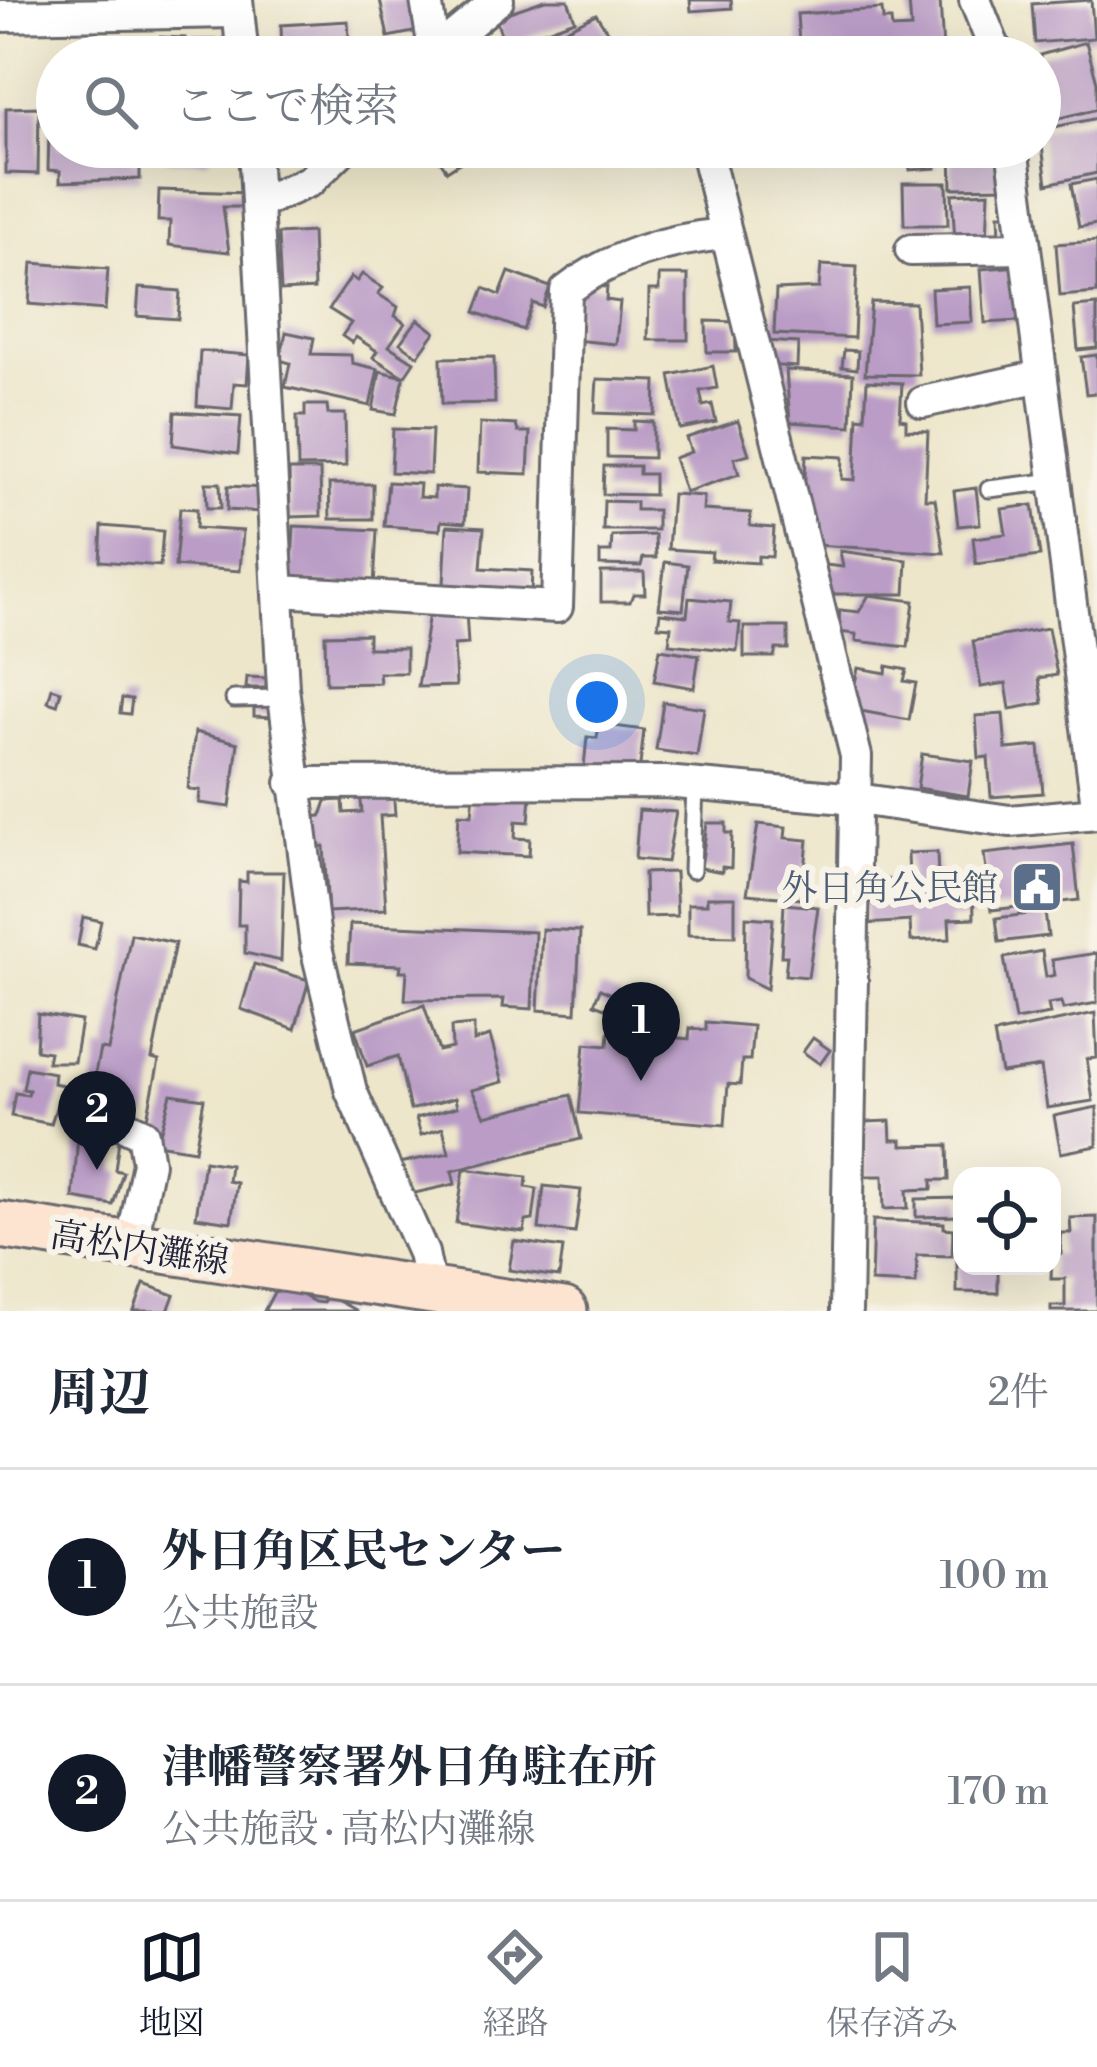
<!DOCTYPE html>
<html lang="ja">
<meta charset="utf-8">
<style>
body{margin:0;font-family:"Libre Bodoni","Noto Serif JP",serif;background:#f2f2f3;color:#1f2937}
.controls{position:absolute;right:36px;bottom:36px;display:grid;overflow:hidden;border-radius:24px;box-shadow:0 12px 48px #0002}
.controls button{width:108px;height:108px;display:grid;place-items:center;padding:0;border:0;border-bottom:3px solid #e0e1e3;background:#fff;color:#1f2937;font:60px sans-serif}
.you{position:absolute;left:597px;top:702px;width:42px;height:42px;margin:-30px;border:9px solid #fff;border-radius:50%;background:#1a73e8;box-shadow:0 0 0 18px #1a73e833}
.badge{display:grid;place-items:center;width:78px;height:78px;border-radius:50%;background:#111827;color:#fff;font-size:39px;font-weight:700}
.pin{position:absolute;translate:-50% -99px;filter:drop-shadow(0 3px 6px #0008)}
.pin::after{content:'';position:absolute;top:63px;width:42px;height:36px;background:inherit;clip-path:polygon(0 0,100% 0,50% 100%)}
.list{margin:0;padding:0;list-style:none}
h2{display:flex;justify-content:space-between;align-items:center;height:156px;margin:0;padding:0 48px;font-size:51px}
h2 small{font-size:39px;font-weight:400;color:#747a83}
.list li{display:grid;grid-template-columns:78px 1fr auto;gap:36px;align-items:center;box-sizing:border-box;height:216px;padding:0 48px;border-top:3px solid #e0e1e3}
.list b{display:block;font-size:45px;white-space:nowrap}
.list p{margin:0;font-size:39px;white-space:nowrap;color:#747a83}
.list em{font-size:39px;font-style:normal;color:#747a83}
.icon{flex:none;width:66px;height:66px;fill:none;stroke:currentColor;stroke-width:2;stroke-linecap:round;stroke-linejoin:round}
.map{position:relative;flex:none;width:1097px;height:1311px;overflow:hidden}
.search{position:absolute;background:#fff;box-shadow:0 12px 48px #0002;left:36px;right:36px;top:36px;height:132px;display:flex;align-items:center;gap:30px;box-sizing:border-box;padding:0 42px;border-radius:66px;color:#747a83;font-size:45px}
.sheet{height:588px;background:#fff}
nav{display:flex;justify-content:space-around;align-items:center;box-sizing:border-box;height:168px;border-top:3px solid #e0e1e3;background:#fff;font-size:33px;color:#747a83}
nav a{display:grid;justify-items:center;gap:6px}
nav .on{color:#111827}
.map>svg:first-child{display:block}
.building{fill:#ba9cc6}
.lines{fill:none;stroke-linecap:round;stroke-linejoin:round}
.lane-casing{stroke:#69676d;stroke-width:21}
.street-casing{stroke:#69676d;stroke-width:36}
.secondary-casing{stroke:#69676d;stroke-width:51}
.lane{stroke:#fff;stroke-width:15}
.street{stroke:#fff;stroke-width:30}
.secondary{stroke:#fde4d1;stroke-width:45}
.labels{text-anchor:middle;stroke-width:12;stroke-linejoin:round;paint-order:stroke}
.service-label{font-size:36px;fill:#4e5e75;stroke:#f7f3e8;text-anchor:end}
.street-label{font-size:36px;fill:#22223b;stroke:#f7f3e8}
</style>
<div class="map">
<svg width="1097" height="1311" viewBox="0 0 1097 1311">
<rect width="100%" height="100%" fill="#f7f3e8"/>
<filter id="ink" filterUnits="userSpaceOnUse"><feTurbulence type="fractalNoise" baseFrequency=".00833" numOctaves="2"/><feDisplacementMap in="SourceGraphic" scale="24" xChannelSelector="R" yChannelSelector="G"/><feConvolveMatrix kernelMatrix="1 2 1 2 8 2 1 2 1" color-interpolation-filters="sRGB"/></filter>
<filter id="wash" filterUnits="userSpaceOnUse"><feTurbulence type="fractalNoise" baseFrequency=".004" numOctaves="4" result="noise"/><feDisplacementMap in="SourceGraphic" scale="48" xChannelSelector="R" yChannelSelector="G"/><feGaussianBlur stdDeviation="2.7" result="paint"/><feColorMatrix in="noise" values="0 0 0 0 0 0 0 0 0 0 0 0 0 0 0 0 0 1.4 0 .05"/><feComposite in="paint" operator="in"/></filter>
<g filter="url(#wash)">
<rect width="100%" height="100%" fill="#ede6ca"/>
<g id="blocks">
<!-- building -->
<g class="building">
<path d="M 380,0 L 417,0 L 423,30 L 388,37 Z"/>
<path d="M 545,0 L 568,0 L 575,20 L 505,45 L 495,17 Z"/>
<path d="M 690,0 L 731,0 L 732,8 L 691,11 Z"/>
<path d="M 909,0 L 940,0 L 943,51 L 904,57 L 800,57 L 797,14 L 882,9 L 883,20 L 891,20 L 892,29 L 911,28 Z"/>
<path d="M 1091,0 L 1094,38 L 1035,43 L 1032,4 Z"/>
<path d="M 596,14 L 624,57 L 567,57 L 556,34 Z"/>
<path d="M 348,21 L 350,57 L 282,57 L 281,25 Z"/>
<path d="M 548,36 L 558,57 L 541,57 L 534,42 Z"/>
<path d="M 159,37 L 185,38 L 185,57 L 159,57 Z"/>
<path d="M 233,39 L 233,57 L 192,57 L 192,40 Z"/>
<path d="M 1086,42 L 1097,82 L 1097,109 L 1041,123 L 1040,55 Z"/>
<path d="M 39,107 L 38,174 L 6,173 L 6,108 Z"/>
<path d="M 1097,118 L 1097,173 L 1047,184 L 1040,130 Z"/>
<path d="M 49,132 L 57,132 L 57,147 L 130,147 L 130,160 L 140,161 L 140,179 L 60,182 L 60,171 L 48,170 Z"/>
<path d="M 167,147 L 209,147 L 208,161 L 166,160 Z"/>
<path d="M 455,147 L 464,160 L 447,171 L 432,149 Z"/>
<path d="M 467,147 L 499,147 L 476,162 Z"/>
<path d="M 858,147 L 878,147 L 879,163 L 859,164 Z"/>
<path d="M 908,147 L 935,147 L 936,168 L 910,170 Z"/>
<path d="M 996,150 L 1004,187 L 952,188 L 951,152 Z"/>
<path d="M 1097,179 L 1097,224 L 1079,227 L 1071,184 Z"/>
<path d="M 903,183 L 947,183 L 948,225 L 904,225 Z"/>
<path d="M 159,190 L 246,193 L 245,207 L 223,207 L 229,252 L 169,245 L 170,221 L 158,221 Z"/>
<path d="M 989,192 L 987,240 L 955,241 L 952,194 Z"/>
<path d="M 999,214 L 1016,214 L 1017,237 L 1000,238 Z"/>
<path d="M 312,232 L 314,289 L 281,291 L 278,234 Z"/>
<path d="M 1097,241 L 1097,293 L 1060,296 L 1056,244 Z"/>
<path d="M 32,263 L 108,269 L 105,310 L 29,304 Z"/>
<path d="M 821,265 L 857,267 L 854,338 L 774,334 L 776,290 L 819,288 Z"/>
<path d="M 1020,266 L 1019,321 L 985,323 L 981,269 Z"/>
<path d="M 509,272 L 550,287 L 543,307 L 533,303 L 523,330 L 475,312 L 484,288 L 500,295 Z"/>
<path d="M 362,274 L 383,288 L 378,294 L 398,307 L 395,316 L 405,323 L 389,346 L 414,362 L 404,377 L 396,414 L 373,410 L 380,371 L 404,377 L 373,357 L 377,351 L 356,337 L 352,343 L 342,336 L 351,323 L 329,309 L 351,277 L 357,281 Z"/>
<path d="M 659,275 L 688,275 L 688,340 L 648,340 L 649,290 L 659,290 Z"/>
<path d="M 579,285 L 607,287 L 606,300 L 620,302 L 616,344 L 574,340 Z"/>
<path d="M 970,287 L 972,322 L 933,324 L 931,289 Z"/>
<path d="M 139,288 L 180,291 L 178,319 L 137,316 Z"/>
<path d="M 871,302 L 915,303 L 919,375 L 865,374 Z"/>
<path d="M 1097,305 L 1097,348 L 1078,350 L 1074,307 Z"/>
<path d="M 418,319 L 435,332 L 418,356 L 400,343 Z"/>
<path d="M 706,321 L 735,322 L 736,352 L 707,352 Z"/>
<path d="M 286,332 L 314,338 L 311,354 L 351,355 L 352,363 L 378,369 L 370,406 L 285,387 L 290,363 L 280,360 Z"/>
<path d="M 765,341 L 798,343 L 797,367 L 763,365 Z"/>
<path d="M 844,350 L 858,351 L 857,369 L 842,367 Z"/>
<path d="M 200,351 L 249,355 L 247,384 L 234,383 L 232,409 L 197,406 Z"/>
<path d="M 1097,355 L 1097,393 L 1086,394 L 1081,357 Z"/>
<path d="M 494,357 L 495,403 L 442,404 L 441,358 Z"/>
<path d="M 713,366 L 717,388 L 700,391 L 703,406 L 712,404 L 716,422 L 680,429 L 670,375 Z"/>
<path d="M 786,370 L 853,374 L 851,426 L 790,422 Z"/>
<path d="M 597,379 L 656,381 L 655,415 L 595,413 Z"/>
<path d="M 867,381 L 902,383 L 900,419 L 906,420 L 906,430 L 928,431 L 925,499 L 935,499 L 944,553 L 815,545 L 816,524 L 803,523 L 806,455 L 843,457 L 842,479 L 855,480 L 858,417 L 865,418 Z"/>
<path d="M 305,405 L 327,405 L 328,414 L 345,414 L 346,466 L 298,467 L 297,416 L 305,416 Z"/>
<path d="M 175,412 L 241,416 L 238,454 L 173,445 Z"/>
<path d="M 634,421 L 653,422 L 653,458 L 607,457 L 607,429 L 634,430 Z"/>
<path d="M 738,421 L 749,454 L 734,458 L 739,474 L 685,492 L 674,458 L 691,452 L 686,438 Z"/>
<path d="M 480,423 L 516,425 L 518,432 L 530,432 L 528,474 L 478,472 Z"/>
<path d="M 393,429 L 432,430 L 430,474 L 391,472 Z"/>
<path d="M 604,466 L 639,466 L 639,474 L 654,474 L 654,495 L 603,494 Z"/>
<path d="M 289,470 L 320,470 L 321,516 L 290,517 Z"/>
<path d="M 388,482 L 420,484 L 419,497 L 434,498 L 434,487 L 467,489 L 465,523 L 441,521 L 440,530 L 384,526 Z"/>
<path d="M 206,483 L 220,483 L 221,508 L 207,508 Z"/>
<path d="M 329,484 L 373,484 L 373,519 L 330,519 Z"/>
<path d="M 228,486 L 263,488 L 262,512 L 227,510 Z"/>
<path d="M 976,488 L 980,524 L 958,526 L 954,491 Z"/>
<path d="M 672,494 L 704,496 L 703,510 L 751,513 L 750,526 L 774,528 L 772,557 L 758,556 L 758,563 L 711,560 L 712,552 L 668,549 Z"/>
<path d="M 604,501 L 636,502 L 636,510 L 657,510 L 657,530 L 603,530 Z"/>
<path d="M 1033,505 L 1040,556 L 976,564 L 973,538 L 1006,534 L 1002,509 Z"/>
<path d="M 180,508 L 197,509 L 196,528 L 243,531 L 240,571 L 175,566 Z"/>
<path d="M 102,526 L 163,531 L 160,566 L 100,561 Z"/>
<path d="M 294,526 L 377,530 L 374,586 L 291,583 Z"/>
<path d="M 447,526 L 484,528 L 481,568 L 532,571 L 531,595 L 444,585 Z"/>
<path d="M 655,535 L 656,558 L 643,558 L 641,566 L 600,565 L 600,552 L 611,552 L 612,536 Z"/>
<path d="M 840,551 L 907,560 L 905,594 L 822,594 L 825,565 L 843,567 Z"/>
<path d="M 665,562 L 688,565 L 683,610 L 659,608 Z"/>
<path d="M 601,572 L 644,572 L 645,594 L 633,594 L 630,602 L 601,602 Z"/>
<path d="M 869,595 L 914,601 L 908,647 L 856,641 L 856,634 L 838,632 L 840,610 L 859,612 Z"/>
<path d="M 689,598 L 731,602 L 729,622 L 740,623 L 737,651 L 669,644 L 671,627 L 658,626 L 660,613 L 687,616 Z"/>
<path d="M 466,611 L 468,644 L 454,645 L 456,686 L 418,687 L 429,613 Z"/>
<path d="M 744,627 L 788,627 L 788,649 L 776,649 L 774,657 L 744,657 Z"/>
<path d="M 1048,628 L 1057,675 L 1039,678 L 1043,703 L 1010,709 L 1006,683 L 981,687 L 973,641 Z"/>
<path d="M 368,634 L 368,648 L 406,648 L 406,673 L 379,673 L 380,683 L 326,684 L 325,635 Z"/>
<path d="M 660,649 L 699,655 L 694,688 L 654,681 Z"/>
<path d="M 887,666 L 907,670 L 904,681 L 916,683 L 909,720 L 850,709 L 858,668 L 886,673 Z"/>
<path d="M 247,677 L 266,678 L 266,688 L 246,688 Z"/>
<path d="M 52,688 L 61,691 L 57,705 L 48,702 Z"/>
<path d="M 122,698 L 132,699 L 130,714 L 120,713 Z"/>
<path d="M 663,702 L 704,708 L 697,756 L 656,750 Z"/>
<path d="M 254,706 L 274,706 L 274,717 L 254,716 Z"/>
<path d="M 1003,714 L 1006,749 L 1039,746 L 1043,793 L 991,797 L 988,757 L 979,758 L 976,716 Z"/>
<path d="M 599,724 L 644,730 L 639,774 L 584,767 L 587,737 L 597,738 Z"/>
<path d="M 195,732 L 238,743 L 230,807 L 199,803 L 200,790 L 188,789 Z"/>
<path d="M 922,754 L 973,761 L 968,796 L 917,788 Z"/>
<path d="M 393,789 L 395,815 L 380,816 L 386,909 L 328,912 L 324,846 L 312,847 L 309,817 L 321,816 L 326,801 L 343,800 L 344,813 L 362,812 L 360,791 Z"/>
<path d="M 474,792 L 531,795 L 529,822 L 516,821 L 515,838 L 530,839 L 529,856 L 457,852 L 459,814 L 472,815 Z"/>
<path d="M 639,810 L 676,812 L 667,862 L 635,859 Z"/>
<path d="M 707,823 L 726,823 L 726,833 L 732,833 L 731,868 L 722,867 L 722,872 L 701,868 Z"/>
<path d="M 758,824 L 786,827 L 785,838 L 808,840 L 802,899 L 747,894 Z"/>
<path d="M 1073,844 L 1079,900 L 991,910 L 984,854 Z"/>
<path d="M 937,852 L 938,879 L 973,877 L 974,918 L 949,919 L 950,939 L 911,941 L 910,921 L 866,924 L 864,881 L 909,879 L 908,853 Z"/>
<path d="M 247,872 L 284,872 L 281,961 L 245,953 L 245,925 L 238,925 L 239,881 L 247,882 Z"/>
<path d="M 675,872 L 677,916 L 645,917 L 644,873 Z"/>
<path d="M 707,897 L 735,897 L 735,936 L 688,935 L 688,904 L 707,904 Z"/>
<path d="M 784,904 L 818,907 L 808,977 L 785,975 L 787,956 L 781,956 Z"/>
<path d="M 1045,912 L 1048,936 L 999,942 L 996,918 Z"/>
<path d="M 83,917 L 101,921 L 95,949 L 78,945 Z"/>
<path d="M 746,917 L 773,919 L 767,989 L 745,978 Z"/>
<path d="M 350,924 L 535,932 L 532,1009 L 503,1007 L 504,999 L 405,1000 L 407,971 L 400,971 L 401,965 L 348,963 Z"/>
<path d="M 542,929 L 580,931 L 576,1013 L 538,1010 Z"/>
<path d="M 131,934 L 175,943 L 152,1059 L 159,1061 L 147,1118 L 130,1115 L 133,1103 L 126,1109 L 88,1107 L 100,1049 L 108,1050 Z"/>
<path d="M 1042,951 L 1046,977 L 1055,975 L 1052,960 L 1097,953 L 1097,1003 L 1063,1009 L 1061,1002 L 1048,1004 L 1050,1014 L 1015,1020 L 1004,958 Z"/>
<path d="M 254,964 L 309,980 L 295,1029 L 241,1009 Z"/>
<path d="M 600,989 L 621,998 L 615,1012 L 594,1004 Z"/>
<path d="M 424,1005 L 439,1051 L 452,1048 L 451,1027 L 474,1025 L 474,1041 L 490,1036 L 503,1082 L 472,1090 L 485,1116 L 571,1095 L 581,1139 L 452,1171 L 455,1184 L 406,1195 L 399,1163 L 449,1153 L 443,1128 L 421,1135 L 416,1118 L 457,1107 L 455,1098 L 410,1110 L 398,1056 L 367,1066 L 355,1029 Z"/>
<path d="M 1095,1013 L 1097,1058 L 1087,1059 L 1093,1101 L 1047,1108 L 1041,1067 L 1001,1073 L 994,1034 Z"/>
<path d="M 38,1014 L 81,1021 L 74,1062 L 47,1062 L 49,1052 L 36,1050 Z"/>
<path d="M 706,1022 L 753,1026 L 750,1060 L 742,1060 L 740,1085 L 728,1084 L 725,1125 L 579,1113 L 585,1043 L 608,1045 L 609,1032 L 689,1039 L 690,1028 L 706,1030 Z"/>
<path d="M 813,1038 L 830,1050 L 820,1064 L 803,1052 Z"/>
<path d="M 27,1068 L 54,1073 L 53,1083 L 63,1085 L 51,1124 L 11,1116 L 15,1093 L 28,1095 L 29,1090 L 23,1089 Z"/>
<path d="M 171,1094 L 204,1099 L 195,1150 L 157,1144 Z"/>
<path d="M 1097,1107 L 1097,1146 L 1061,1153 L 1054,1116 Z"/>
<path d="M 890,1121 L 891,1140 L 902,1140 L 902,1146 L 948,1145 L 949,1180 L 932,1180 L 932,1189 L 907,1190 L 908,1208 L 884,1209 L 883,1176 L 865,1176 L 864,1122 Z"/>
<path d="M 78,1135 L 119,1140 L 115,1170 L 123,1172 L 113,1205 L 73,1198 Z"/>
<path d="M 204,1161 L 230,1165 L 228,1181 L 237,1183 L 231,1222 L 196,1217 Z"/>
<path d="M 464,1169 L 527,1177 L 526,1187 L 537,1189 L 533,1220 L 526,1221 L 524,1232 L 456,1223 Z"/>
<path d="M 544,1186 L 581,1190 L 575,1233 L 539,1229 Z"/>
<path d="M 961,1198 L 962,1216 L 916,1217 L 916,1199 Z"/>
<path d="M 1097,1217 L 1097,1311 L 1051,1311 L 1051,1306 L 1065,1306 L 1065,1279 L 1051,1279 L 1052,1254 L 1061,1254 L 1061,1233 L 1071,1233 L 1070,1218 Z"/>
<path d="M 873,1220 L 944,1223 L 944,1228 L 953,1229 L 952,1256 L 917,1255 L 916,1284 L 871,1282 Z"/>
<path d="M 514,1241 L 563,1248 L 559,1277 L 509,1270 Z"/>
<path d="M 957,1254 L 962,1254 L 962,1266 L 998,1266 L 998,1293 L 957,1292 Z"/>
<path d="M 279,1283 L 315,1302 L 323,1303 L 327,1295 L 357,1311 L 264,1311 Z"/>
<path d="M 144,1284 L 174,1295 L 168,1311 L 134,1311 Z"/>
</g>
</g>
</g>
<g filter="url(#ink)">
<use href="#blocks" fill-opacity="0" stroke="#69676d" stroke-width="3"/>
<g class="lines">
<!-- lane casing -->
<g class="lane-casing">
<g id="lane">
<path d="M 989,489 L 1055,481"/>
<path d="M 234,699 L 284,698"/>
<path d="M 692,870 L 695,784"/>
</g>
</g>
<!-- street casing -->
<g class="street-casing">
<g id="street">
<path d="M 237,0 L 243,57"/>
<path d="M 426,0 L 434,50"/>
<path d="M 975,0 L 998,57"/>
<path d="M 0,16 L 238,12"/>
<path d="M 429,57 L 498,0"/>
<path d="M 254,147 L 283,688 L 316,947 L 351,1091 L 423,1253 L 431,1293"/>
<path d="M 705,147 L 856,756 L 846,1311"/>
<path d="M 1012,147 L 1097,805"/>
<path d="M 261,202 L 310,181 L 345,147"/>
<path d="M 911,250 L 1025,248"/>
<path d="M 923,402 L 1041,376"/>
<path d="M 279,591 L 557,607 L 566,291 C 610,256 669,239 725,234"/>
<path d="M 292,783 L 665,782 L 857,799 L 1010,821 L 1097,813"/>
<path d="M 130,1128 L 143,1134 L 148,1163 L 131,1246"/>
</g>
</g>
<!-- secondary casing -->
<g class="secondary-casing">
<path id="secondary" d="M 0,1225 L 564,1311"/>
</g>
<!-- lane -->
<use href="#lane" class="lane"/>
<!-- street -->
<use href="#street" class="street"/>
<!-- secondary -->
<use href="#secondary" class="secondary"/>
</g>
</g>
<!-- icons -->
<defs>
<g id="civic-square" transform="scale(2.7)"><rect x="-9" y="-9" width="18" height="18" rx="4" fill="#5c6f8a" stroke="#f7f3e8"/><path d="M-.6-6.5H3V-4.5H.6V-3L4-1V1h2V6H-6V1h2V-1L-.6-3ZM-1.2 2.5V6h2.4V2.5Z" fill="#fff"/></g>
</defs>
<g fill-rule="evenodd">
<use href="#civic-square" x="1037" y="887"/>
</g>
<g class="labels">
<!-- service labels -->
<g class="service-label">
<text x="998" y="900">外日角公民館</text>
</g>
<!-- street labels -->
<g class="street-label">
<text transform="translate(140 1247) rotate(9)" y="13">高松内灘線</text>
</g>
</g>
</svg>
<div class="controls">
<button><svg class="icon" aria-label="locate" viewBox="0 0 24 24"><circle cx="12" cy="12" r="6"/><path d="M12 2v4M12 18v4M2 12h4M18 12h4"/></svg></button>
</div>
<div class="you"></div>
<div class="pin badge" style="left:641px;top:1081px">1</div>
<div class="pin badge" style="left:97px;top:1170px">2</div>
<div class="search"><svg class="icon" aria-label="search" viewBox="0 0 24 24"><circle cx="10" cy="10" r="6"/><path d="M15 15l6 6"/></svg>ここで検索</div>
</div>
<section class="sheet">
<h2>周辺<small>2件</small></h2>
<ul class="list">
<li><span class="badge">1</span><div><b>外日角区民センター</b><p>公共施設</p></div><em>100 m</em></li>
<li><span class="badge">2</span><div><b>津幡警察署外日角駐在所</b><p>公共施設 · 高松内灘線</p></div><em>170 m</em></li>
</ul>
</section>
<nav>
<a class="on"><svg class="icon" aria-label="map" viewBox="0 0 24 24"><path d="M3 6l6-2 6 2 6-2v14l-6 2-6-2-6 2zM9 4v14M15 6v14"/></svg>地図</a>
<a><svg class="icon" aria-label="directions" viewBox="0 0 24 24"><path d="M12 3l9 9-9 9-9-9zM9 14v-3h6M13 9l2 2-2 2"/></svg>経路</a>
<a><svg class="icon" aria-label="saved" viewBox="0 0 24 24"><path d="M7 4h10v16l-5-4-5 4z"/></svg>保存済み</a>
</nav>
